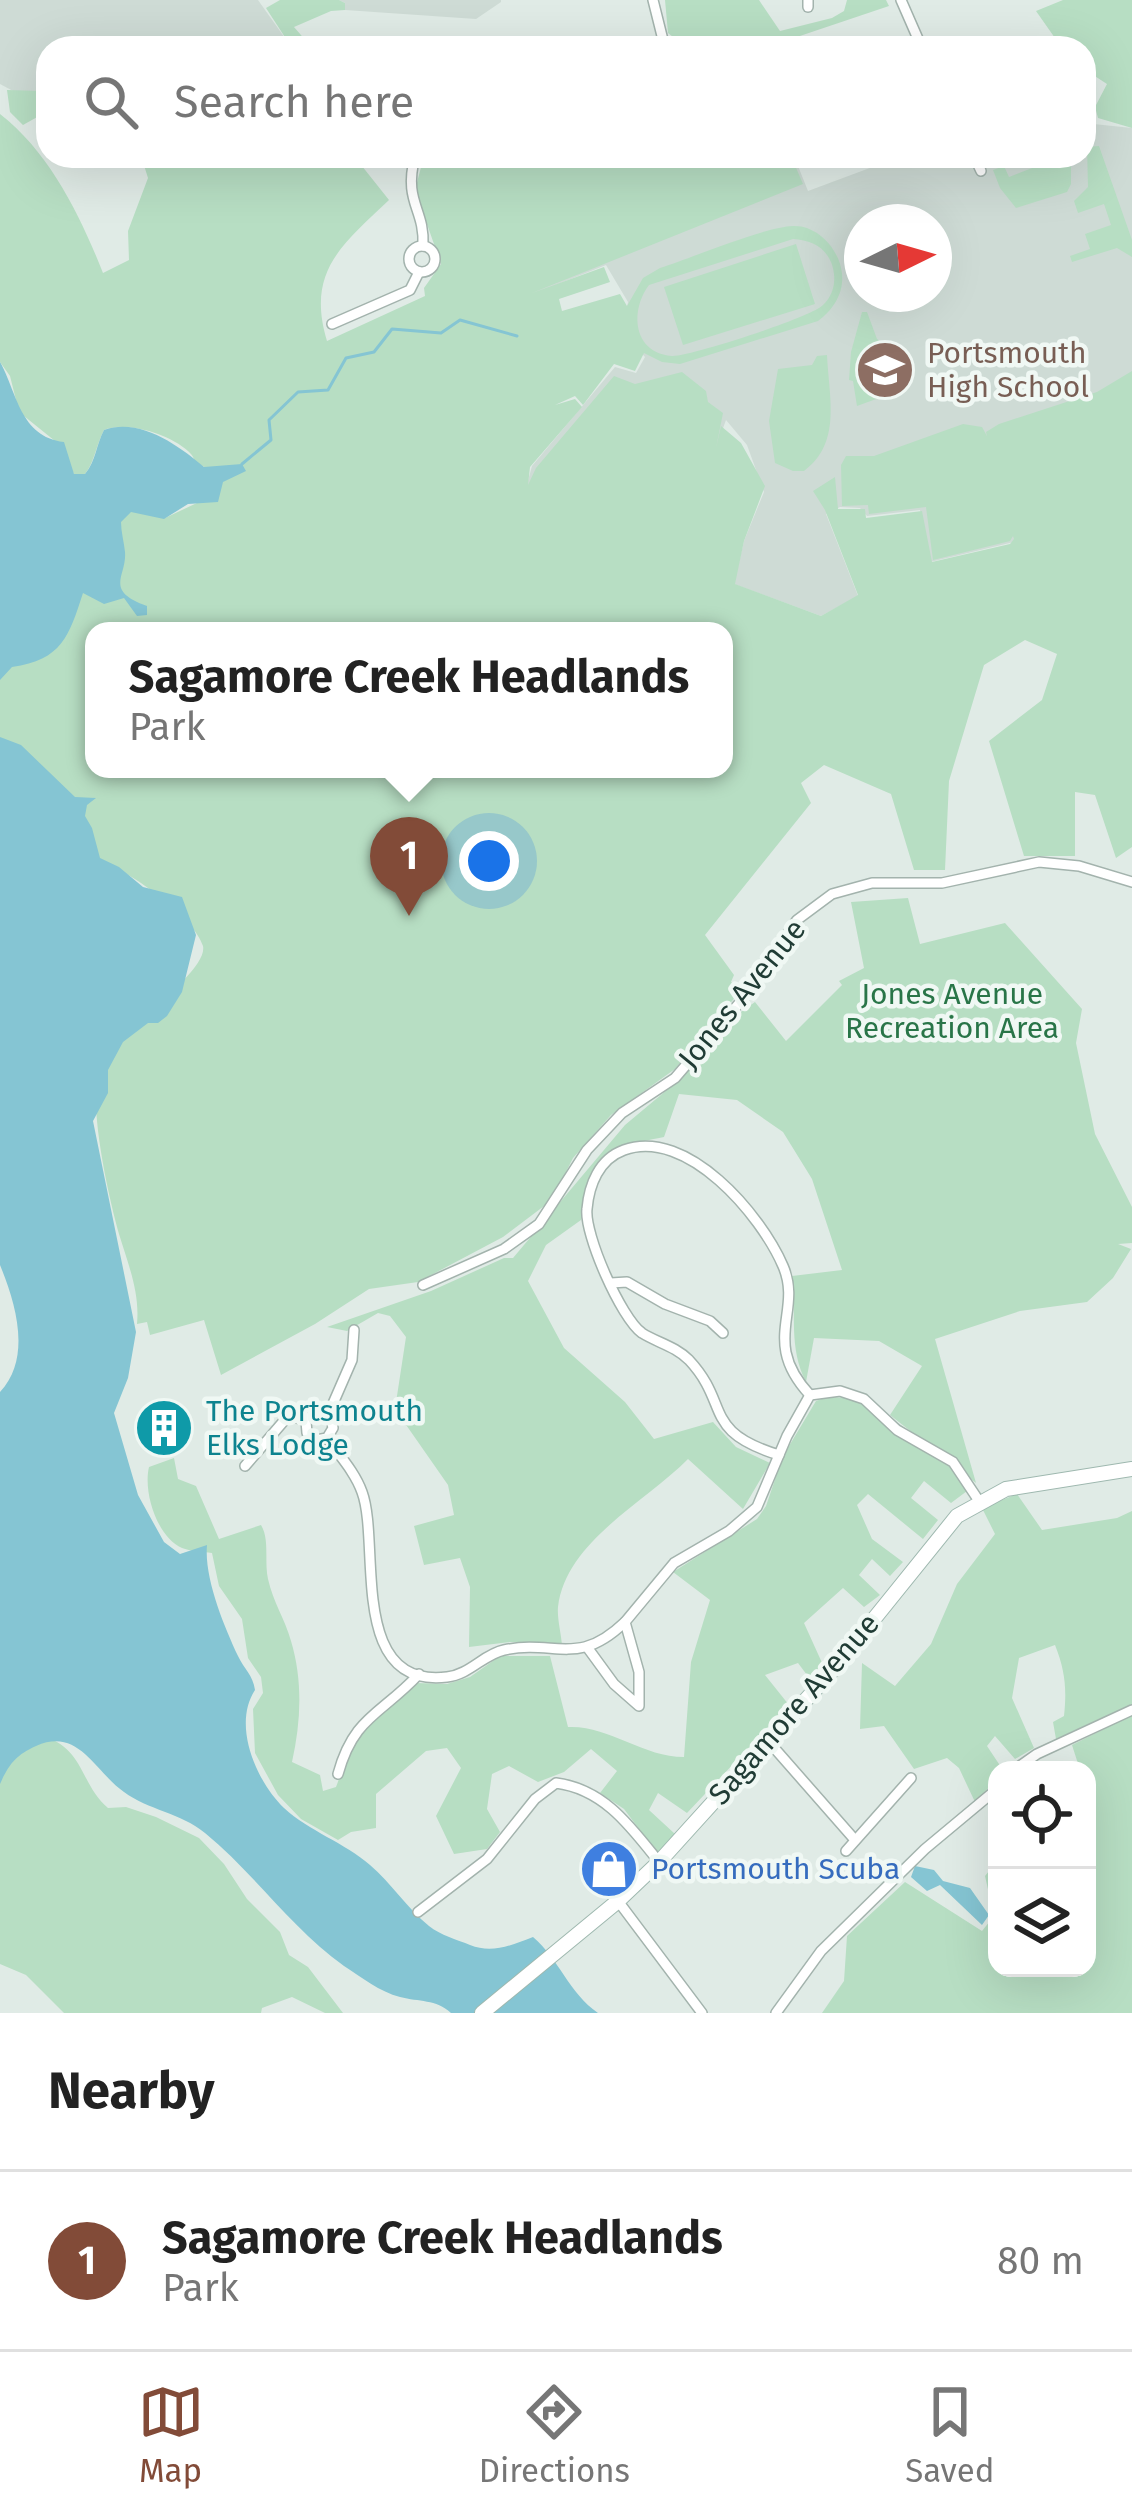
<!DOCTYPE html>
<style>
body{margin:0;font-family:"Fira Sans",sans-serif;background:#f6f6f6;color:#222}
.controls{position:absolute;right:36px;bottom:36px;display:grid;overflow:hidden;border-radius:24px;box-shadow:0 12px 48px #0002}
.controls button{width:108px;height:108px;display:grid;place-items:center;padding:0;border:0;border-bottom:3px solid #e0e0e0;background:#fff;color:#222;font:60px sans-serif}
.compass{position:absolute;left:844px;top:204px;width:108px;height:108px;border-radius:50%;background:#fff;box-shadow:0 12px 48px #0002;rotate:85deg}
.you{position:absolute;left:489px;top:861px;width:42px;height:42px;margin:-30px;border:9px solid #fff;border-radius:50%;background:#1a73e8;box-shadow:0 0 0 18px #1a73e833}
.badge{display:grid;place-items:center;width:78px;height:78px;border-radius:50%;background:#824b38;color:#fff;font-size:39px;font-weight:700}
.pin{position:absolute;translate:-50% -99px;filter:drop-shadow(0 3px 6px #0008)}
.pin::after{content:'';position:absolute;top:63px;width:42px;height:36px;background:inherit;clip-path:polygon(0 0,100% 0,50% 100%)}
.popup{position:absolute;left:85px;top:622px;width:648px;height:156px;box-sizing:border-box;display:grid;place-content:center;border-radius:24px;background:#fff;filter:drop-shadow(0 3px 9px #0005);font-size:39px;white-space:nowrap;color:#767676}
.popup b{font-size:45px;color:#222}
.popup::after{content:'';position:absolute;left:50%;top:100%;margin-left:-24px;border:24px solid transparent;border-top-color:#fff}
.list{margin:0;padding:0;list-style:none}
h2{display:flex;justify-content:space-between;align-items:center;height:156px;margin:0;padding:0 48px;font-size:51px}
h2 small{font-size:39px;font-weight:400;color:#767676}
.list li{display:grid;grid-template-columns:78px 1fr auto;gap:36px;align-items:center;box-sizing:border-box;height:180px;padding:0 48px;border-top:3px solid #e0e0e0}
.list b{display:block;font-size:45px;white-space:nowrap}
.list p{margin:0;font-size:39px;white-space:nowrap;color:#767676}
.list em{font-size:39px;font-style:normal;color:#767676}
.icon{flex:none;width:66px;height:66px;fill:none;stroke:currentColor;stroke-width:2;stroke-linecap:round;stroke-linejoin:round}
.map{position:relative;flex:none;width:1132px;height:2013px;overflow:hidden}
.search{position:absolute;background:#fff;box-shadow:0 12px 48px #0002;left:36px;right:36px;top:36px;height:132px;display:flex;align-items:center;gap:30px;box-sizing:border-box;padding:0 42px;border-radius:36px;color:#767676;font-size:45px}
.sheet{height:336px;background:#fff}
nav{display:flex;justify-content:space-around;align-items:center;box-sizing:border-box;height:168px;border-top:3px solid #e0e0e0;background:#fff;font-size:33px;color:#767676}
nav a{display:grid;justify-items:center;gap:6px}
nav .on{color:#824b38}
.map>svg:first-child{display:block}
.built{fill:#cedbd5;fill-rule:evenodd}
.green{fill:#b7dec3;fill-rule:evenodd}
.water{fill:#85c5d3}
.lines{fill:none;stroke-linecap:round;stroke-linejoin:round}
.stream{stroke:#85c5d3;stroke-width:3}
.street-casing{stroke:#a3b3ad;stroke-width:12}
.secondary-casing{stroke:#9eb8af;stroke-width:16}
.street{stroke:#fff;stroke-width:9}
.secondary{stroke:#fff;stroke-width:14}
.labels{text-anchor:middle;stroke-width:9;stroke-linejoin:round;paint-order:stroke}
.education-label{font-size:30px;fill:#785e54;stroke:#f0f8f4;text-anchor:start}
.street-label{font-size:30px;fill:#203c35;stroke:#f0f8f4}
.park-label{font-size:30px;fill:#297548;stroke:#f0f8f4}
.culture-label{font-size:30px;fill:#0d838f;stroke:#f0f8f4;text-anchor:start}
.shop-label{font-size:30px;fill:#366cbe;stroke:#f0f8f4;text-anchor:start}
</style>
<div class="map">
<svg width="1132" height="2013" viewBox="0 0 1132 2013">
<rect width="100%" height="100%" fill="#e0ebe6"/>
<!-- built -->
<g class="built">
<path d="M 0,0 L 258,0 L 292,48 L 48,48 L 48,85 L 42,91 L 15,92 L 0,84 Z"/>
<path d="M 339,0 L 501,0 L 501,2 L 476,19 L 345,10 L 345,3 Z"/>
<path d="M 1084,123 L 1132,128 L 1132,373 L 1018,541 L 926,563 L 920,510 L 867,516 L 860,508 L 840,507 L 826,514 L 858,596 L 821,616 L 734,584 L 744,541 L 764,492 L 747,445 L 726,420 L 719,439 L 720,495 L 675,511 L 657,540 L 637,558 L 526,488 L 532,466 L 615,367 L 636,373 L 645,357 L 628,338 L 624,321 L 628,302 L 606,265 L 528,296 L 490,159 L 794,156 L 808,191 L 902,156 L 962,156 L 966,164 L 988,156 L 1084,156 ZM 862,222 L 934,222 L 934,294 L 862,294 Z"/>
</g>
<!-- green -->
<g class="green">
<path d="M 280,0 L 339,0 L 345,3 L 345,10 L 331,11 L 294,27 L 307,42 L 307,48 L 292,48 L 266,8 Z"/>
<path d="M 665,0 L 759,0 L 780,31 L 832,18 L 844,11 L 847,0 L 886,0 L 889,6 L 785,41 L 777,48 L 687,48 L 668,33 Z"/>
<path d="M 1063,0 L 1132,0 L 1132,128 L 1098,118 L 1095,107 L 1107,84 L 1084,69 L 1084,48 L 1062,48 L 1036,11 Z"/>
<path d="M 48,85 L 48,111 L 23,125 L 10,112 L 7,90 L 42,91 Z"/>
<path d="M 0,114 C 50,153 80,215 103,273 L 129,260 L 128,231 L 148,178 L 141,156 L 354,156 L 389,200 C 342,245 306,271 327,341 L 425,296 L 424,288 L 441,264 L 415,190 L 424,156 L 495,156 L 490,159 L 491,162 L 500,156 L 791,156 L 803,184 L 532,293 L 604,267 L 610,282 L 559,299 L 562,311 L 620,294 L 627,306 L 643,278 L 660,268 C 692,258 764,227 793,226 C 818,225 840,250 842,274 C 844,293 833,310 818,321 L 680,364 L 662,362 L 644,353 L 635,371 L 614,364 L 583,405 L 575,396 L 555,405 L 575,399 L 582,407 L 530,467 L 528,485 L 536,468 L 614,376 L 635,384 L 682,372 L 706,391 L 708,402 L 723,413 L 716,448 L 721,426 L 741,443 L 765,486 L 744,541 L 735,584 L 821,616 L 858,595 L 825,510 L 813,491 L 835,477 L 838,509 L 865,509 L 866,518 L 922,511 L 932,562 L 1010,544 L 1014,539 L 1013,536 L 1010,541 L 933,560 L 926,507 L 869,514 L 868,505 L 842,506 L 841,465 L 846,456 L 874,456 L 963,424 L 982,427 L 987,436 L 986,432 L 999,424 L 1097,392 L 1132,371 L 1132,847 L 1116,858 L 1095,795 L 1075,792 L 1075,856 L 1024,856 L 989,741 L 1042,700 L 1057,654 L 1025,640 L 984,665 L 949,781 L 945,870 L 914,870 L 891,794 L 824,765 L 801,783 L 811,803 L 705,935 L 734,975 L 731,982 L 743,988 L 675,1069 L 611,1115 L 573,1158 L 552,1200 L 503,1237 L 418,1282 L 369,1289 L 315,1324 L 221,1375 L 204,1320 L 150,1335 L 147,1322 L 137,1324 C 140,1292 128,1264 119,1234 C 108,1195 89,1108 98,1070 C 105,1040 209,974 203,946 C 196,919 123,864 98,863 L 71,798 L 0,740 L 0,670 L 73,594 L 115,583 L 113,525 L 126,509 L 165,518 L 199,502 L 227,478 C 217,471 210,471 201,465 C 190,459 197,459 188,451 C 169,434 127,421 104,430 C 96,445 95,461 85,474 L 74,474 L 55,441 L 19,412 L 10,376 L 0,362 ZM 793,239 C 810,240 824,246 831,262 C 837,277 835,294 823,305 C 812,317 689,357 672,356 C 632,353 630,310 649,285 ZM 94,631 L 724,631 L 724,769 L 94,769 Z"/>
<path d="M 1099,146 L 1132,240 L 1132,257 L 1117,248 L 1072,262 L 1070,256 L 1090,249 L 1085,234 L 1111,225 L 1104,204 L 1078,213 L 1074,201 L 1088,187 L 1087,147 Z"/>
<path d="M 1063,156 L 1071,156 L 1071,184 L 1067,192 L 1016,208 L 1000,188 L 993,170 L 1004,166 L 1009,177 Z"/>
<path d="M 796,244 L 815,304 L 683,345 L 664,287 Z"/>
<path d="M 862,312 L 867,312 L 877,339 L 894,351 L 888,364 L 896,386 L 901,390 L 857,406 L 853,381 L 849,380 L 851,352 Z"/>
<path d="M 827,355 C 829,398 842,443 804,471 L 793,471 L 775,463 L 769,421 L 778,369 L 812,365 L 817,356 Z"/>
<path d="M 908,898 L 920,944 L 1005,923 L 1082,1009 L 1076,1043 L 1095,1134 L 1132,1207 L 1132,1243 L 1118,1244 L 1131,1249 L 1113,1278 L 1087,1302 L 1020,1311 L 935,1339 L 976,1483 L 953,1465 L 967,1491 L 951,1503 L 924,1481 L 911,1498 L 938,1520 L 923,1539 L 868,1494 L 857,1505 L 872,1539 L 903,1562 L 890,1576 L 872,1559 L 859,1575 L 880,1595 L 864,1607 L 843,1588 L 804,1623 L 823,1665 L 810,1679 L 798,1663 L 765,1675 L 789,1705 L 687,1813 L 658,1793 L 649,1810 L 675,1834 L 657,1853 L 624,1809 L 600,1793 L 617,1771 L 591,1749 L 564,1772 L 538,1782 L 509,1766 L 492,1774 L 487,1809 L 500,1832 L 487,1849 L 454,1854 L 436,1816 L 461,1768 L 447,1748 L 426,1751 L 376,1794 L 376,1828 L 351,1832 L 338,1840 L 301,1819 L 278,1795 L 255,1753 L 253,1709 L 263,1693 L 261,1677 L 248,1658 L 242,1619 L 219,1586 L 212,1553 C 203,1552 190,1551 182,1548 C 157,1537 143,1492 149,1467 L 174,1458 L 178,1479 L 196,1486 L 219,1539 L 261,1525 C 270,1540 264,1561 268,1579 C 273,1602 285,1619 291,1641 C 303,1681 301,1722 292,1762 L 320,1775 L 323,1791 L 336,1787 C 342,1773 344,1754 352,1742 C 367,1716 397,1706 416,1683 L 447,1684 L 470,1677 L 500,1656 L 550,1656 L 568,1727 C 608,1725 643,1757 684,1757 L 691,1662 L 710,1600 L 673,1572 L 757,1519 L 766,1506 L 783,1456 L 816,1401 C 861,1383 912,1436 947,1460 L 890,1415 L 922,1366 L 879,1341 L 814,1338 L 806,1382 C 788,1346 797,1315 792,1276 L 842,1270 L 812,1179 L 783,1132 L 737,1100 L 679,1094 L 664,1137 C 598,1150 592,1152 581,1220 L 546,1245 L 528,1281 L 564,1348 L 625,1402 L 654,1439 L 713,1422 L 736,1447 L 770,1463 L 743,1509 L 688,1459 C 646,1502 566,1541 558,1607 C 557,1618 561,1633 562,1645 L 510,1642 L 469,1647 L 470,1587 L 460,1558 L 424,1565 L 414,1526 L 454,1515 L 448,1485 L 395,1409 L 406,1337 L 390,1316 L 378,1313 L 347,1331 L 327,1327 L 431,1291 L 504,1258 L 513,1258 L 625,1125 L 680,1079 L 738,1014 L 755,1002 L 786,1041 L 842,985 L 839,981 L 864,968 L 851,902 Z"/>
<path d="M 1017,1494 L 1042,1530 L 1117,1518 L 1132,1511 L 1132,1704 L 1056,1739 L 1053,1722 L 1064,1716 C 1067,1689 1065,1670 1055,1645 L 1019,1658 L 1012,1698 L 1034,1748 L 1015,1759 L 995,1736 L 987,1746 L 1003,1770 L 997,1770 L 997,1779 L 975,1802 L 959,1768 L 947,1758 L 914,1769 L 884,1726 L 860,1729 L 862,1663 L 895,1686 L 931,1644 L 957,1584 L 995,1534 L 982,1508 Z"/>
<path d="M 1132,1715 L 1132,2013 L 822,2013 L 844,1981 L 847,1936 L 905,1882 L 982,1931 L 994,1916 L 985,1876 L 997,1861 L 997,1968 L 1087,1968 L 1087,1770 L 1080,1770 L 1072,1745 Z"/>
<path d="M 44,1736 C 85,1750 80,1784 108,1808 L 126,1807 L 156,1817 L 199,1838 L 224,1864 L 247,1899 L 280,1932 L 289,1955 L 308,1967 L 343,2013 L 325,2013 L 292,1997 L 262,2008 L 261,2013 L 64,2013 L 26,1975 L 0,1964 L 0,1772 L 2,1764 Z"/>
</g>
<!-- water -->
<g class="water">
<path d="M 0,362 C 17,392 20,437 64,442 L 74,474 L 85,474 C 96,461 96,445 104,430 C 141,417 180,447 204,467 L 242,464 L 246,471 L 223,482 L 218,502 L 188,504 L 164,519 L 131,512 L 121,522 C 121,532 124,542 125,552 C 127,577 103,590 147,606 L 147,615 L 137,616 L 124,598 L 104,604 L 83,593 C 69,636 62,660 12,667 L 0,680 Z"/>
<path d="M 0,737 L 21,745 L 75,797 L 96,798 L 87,805 L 85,816 L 92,828 L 100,858 L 119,867 L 143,887 L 182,897 L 196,935 L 182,992 L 167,1016 L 158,1023 L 148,1023 L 123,1042 L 108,1070 L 108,1093 L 93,1121 L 136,1332 L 128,1378 L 114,1413 L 138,1495 L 164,1542 L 180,1554 L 207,1545 C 204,1578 224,1626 238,1656 C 244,1669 253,1675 255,1690 C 232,1725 256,1781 284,1808 C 309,1831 345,1843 370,1865 C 391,1883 407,1908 429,1926 C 440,1935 458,1940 470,1945 C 492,1954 512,1945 533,1937 C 559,1959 569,1993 598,2013 L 451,2013 C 436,1999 419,2002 400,1997 C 380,1992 361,1977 344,1966 C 291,1928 254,1873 205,1833 C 181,1813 148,1810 124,1792 C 94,1771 79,1727 36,1746 C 16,1755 9,1764 0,1784 L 0,1392 C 32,1358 16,1304 0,1265 Z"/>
<path d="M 915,1866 L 934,1870 L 943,1881 L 970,1888 L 989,1915 L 982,1925 L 940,1885 L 927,1891 L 911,1877 Z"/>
</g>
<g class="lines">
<!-- stream -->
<path class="stream" d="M 242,464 L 271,440 L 269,420 L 298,392 L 328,390 L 346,358 L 374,352 L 392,329 L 441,333 L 460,320 L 517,336"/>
<!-- street casing -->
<g class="street-casing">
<g id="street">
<path d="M 653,0 L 665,48"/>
<path d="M 808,0 L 808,7"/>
<path d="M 901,0 L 922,48"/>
<path d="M 415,156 C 403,203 425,208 423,246"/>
<path d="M 974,156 L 981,171"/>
<circle cx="422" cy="259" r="13"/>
<path d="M 332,324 L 410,290 L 419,272"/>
<path d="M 611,1283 L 627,1282 L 665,1304 L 710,1321 L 723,1333"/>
<path d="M 423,1285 L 504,1249 L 539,1224 L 587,1150 L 622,1113 L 675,1078 L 742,1000 L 797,920 L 832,894 L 872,883 L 942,883 L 1039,862 L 1079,866 L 1132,882"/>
<path d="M 328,1415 L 352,1360 L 354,1330"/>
<path d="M 327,1438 L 316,1440 L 307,1433 L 306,1421 L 314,1413 L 324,1412 L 331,1418 L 333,1428 L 327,1438 C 339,1455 355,1472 362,1492 C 381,1543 347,1689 447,1677 C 469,1675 484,1654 504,1650 C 556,1639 577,1668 625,1622"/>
<path d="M 779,1455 C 701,1431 731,1405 689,1360 C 675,1346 658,1343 642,1333 C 621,1318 584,1234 587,1209 C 589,1185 599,1159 624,1150 C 687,1127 761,1215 783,1266 C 803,1312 760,1341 810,1395"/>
<path d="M 245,1466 L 289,1415 L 306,1421"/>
<path d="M 587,1647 L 614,1684 L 639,1706 L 639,1672 L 625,1622 L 674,1563 L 729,1531 L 757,1507 L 787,1436 L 810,1395 L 840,1391 L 864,1399 L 897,1430 L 953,1462 L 979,1501"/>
<path d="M 769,1742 L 855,1840"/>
<path d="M 1014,1770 L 1037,1754 L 1132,1710"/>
<path d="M 338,1774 C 354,1716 381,1715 419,1674"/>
<path d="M 846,1851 L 911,1778"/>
<path d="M 618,1901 L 702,2013"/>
<path d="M 418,1912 L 487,1859 L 535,1799 L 556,1783 C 604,1789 631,1827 659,1862"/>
<path d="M 776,2013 L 821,1951 L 925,1849 L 997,1789"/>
</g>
</g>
<!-- secondary casing -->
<g class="secondary-casing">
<path id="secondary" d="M 482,2013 L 618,1901 L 659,1862 L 832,1671 L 957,1516 L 1006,1489 L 1132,1469"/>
</g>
<!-- street -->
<use href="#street" class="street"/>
<!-- secondary -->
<use href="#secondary" class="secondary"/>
</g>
<!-- icons -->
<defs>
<g id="school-disc" transform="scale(3)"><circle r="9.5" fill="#8d6e63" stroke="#f0f8f4"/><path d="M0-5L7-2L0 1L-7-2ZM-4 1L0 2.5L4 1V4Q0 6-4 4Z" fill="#fff"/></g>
<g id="building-disc" transform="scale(3)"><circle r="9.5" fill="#0f9aa8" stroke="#f0f8f4"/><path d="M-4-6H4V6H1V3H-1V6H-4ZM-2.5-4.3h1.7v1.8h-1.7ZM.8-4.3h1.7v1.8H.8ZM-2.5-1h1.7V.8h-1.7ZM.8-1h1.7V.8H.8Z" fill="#fff"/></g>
<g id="shop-disc" transform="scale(3)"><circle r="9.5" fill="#3f7fe0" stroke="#f0f8f4"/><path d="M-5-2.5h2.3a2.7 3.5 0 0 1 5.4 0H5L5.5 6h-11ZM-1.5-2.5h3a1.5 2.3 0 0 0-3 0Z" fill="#fff"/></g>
</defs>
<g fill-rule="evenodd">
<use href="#school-disc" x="885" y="370"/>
<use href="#building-disc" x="164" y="1428"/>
<use href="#shop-disc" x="609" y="1869"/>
</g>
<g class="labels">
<!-- education labels -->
<g class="education-label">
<text x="927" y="363">Portsmouth<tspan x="927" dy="34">High School</tspan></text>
</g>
<!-- street labels -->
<g class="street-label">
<text transform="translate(742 994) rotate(-51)" y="10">Jones Avenue</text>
<text transform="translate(794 1709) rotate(-49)" y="10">Sagamore Avenue</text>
</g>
<!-- park labels -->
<g class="park-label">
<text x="952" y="1004">Jones Avenue<tspan x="952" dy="34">Recreation Area</tspan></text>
</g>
<!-- culture labels -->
<g class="culture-label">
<text x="206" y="1421">The Portsmouth<tspan x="206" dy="34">Elks Lodge</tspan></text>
</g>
<!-- shop labels -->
<g class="shop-label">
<text x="651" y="1879">Portsmouth Scuba</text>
</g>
</g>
</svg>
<div class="controls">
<button><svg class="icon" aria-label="locate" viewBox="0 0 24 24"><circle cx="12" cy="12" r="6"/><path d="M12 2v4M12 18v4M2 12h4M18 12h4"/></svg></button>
<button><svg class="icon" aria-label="layers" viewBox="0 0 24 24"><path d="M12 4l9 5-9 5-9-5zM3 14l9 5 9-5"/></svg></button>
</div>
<svg class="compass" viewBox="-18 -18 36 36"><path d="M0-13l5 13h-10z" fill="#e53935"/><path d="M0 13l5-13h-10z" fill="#767676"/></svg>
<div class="you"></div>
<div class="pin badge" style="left:409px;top:916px">1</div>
<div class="popup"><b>Sagamore Creek Headlands</b>Park</div>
<div class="search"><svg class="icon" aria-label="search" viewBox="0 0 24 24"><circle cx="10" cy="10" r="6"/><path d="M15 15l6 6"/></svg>Search here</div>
</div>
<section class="sheet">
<h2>Nearby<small></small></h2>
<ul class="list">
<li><span class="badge">1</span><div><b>Sagamore Creek Headlands</b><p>Park</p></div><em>80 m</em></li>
</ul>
</section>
<nav>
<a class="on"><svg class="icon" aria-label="map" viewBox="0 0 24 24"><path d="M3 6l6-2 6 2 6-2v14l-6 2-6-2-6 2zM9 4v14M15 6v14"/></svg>Map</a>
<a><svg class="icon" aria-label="directions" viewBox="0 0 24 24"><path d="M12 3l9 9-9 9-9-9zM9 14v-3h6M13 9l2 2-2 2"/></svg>Directions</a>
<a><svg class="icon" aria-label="saved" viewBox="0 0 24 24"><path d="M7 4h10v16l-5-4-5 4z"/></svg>Saved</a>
</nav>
